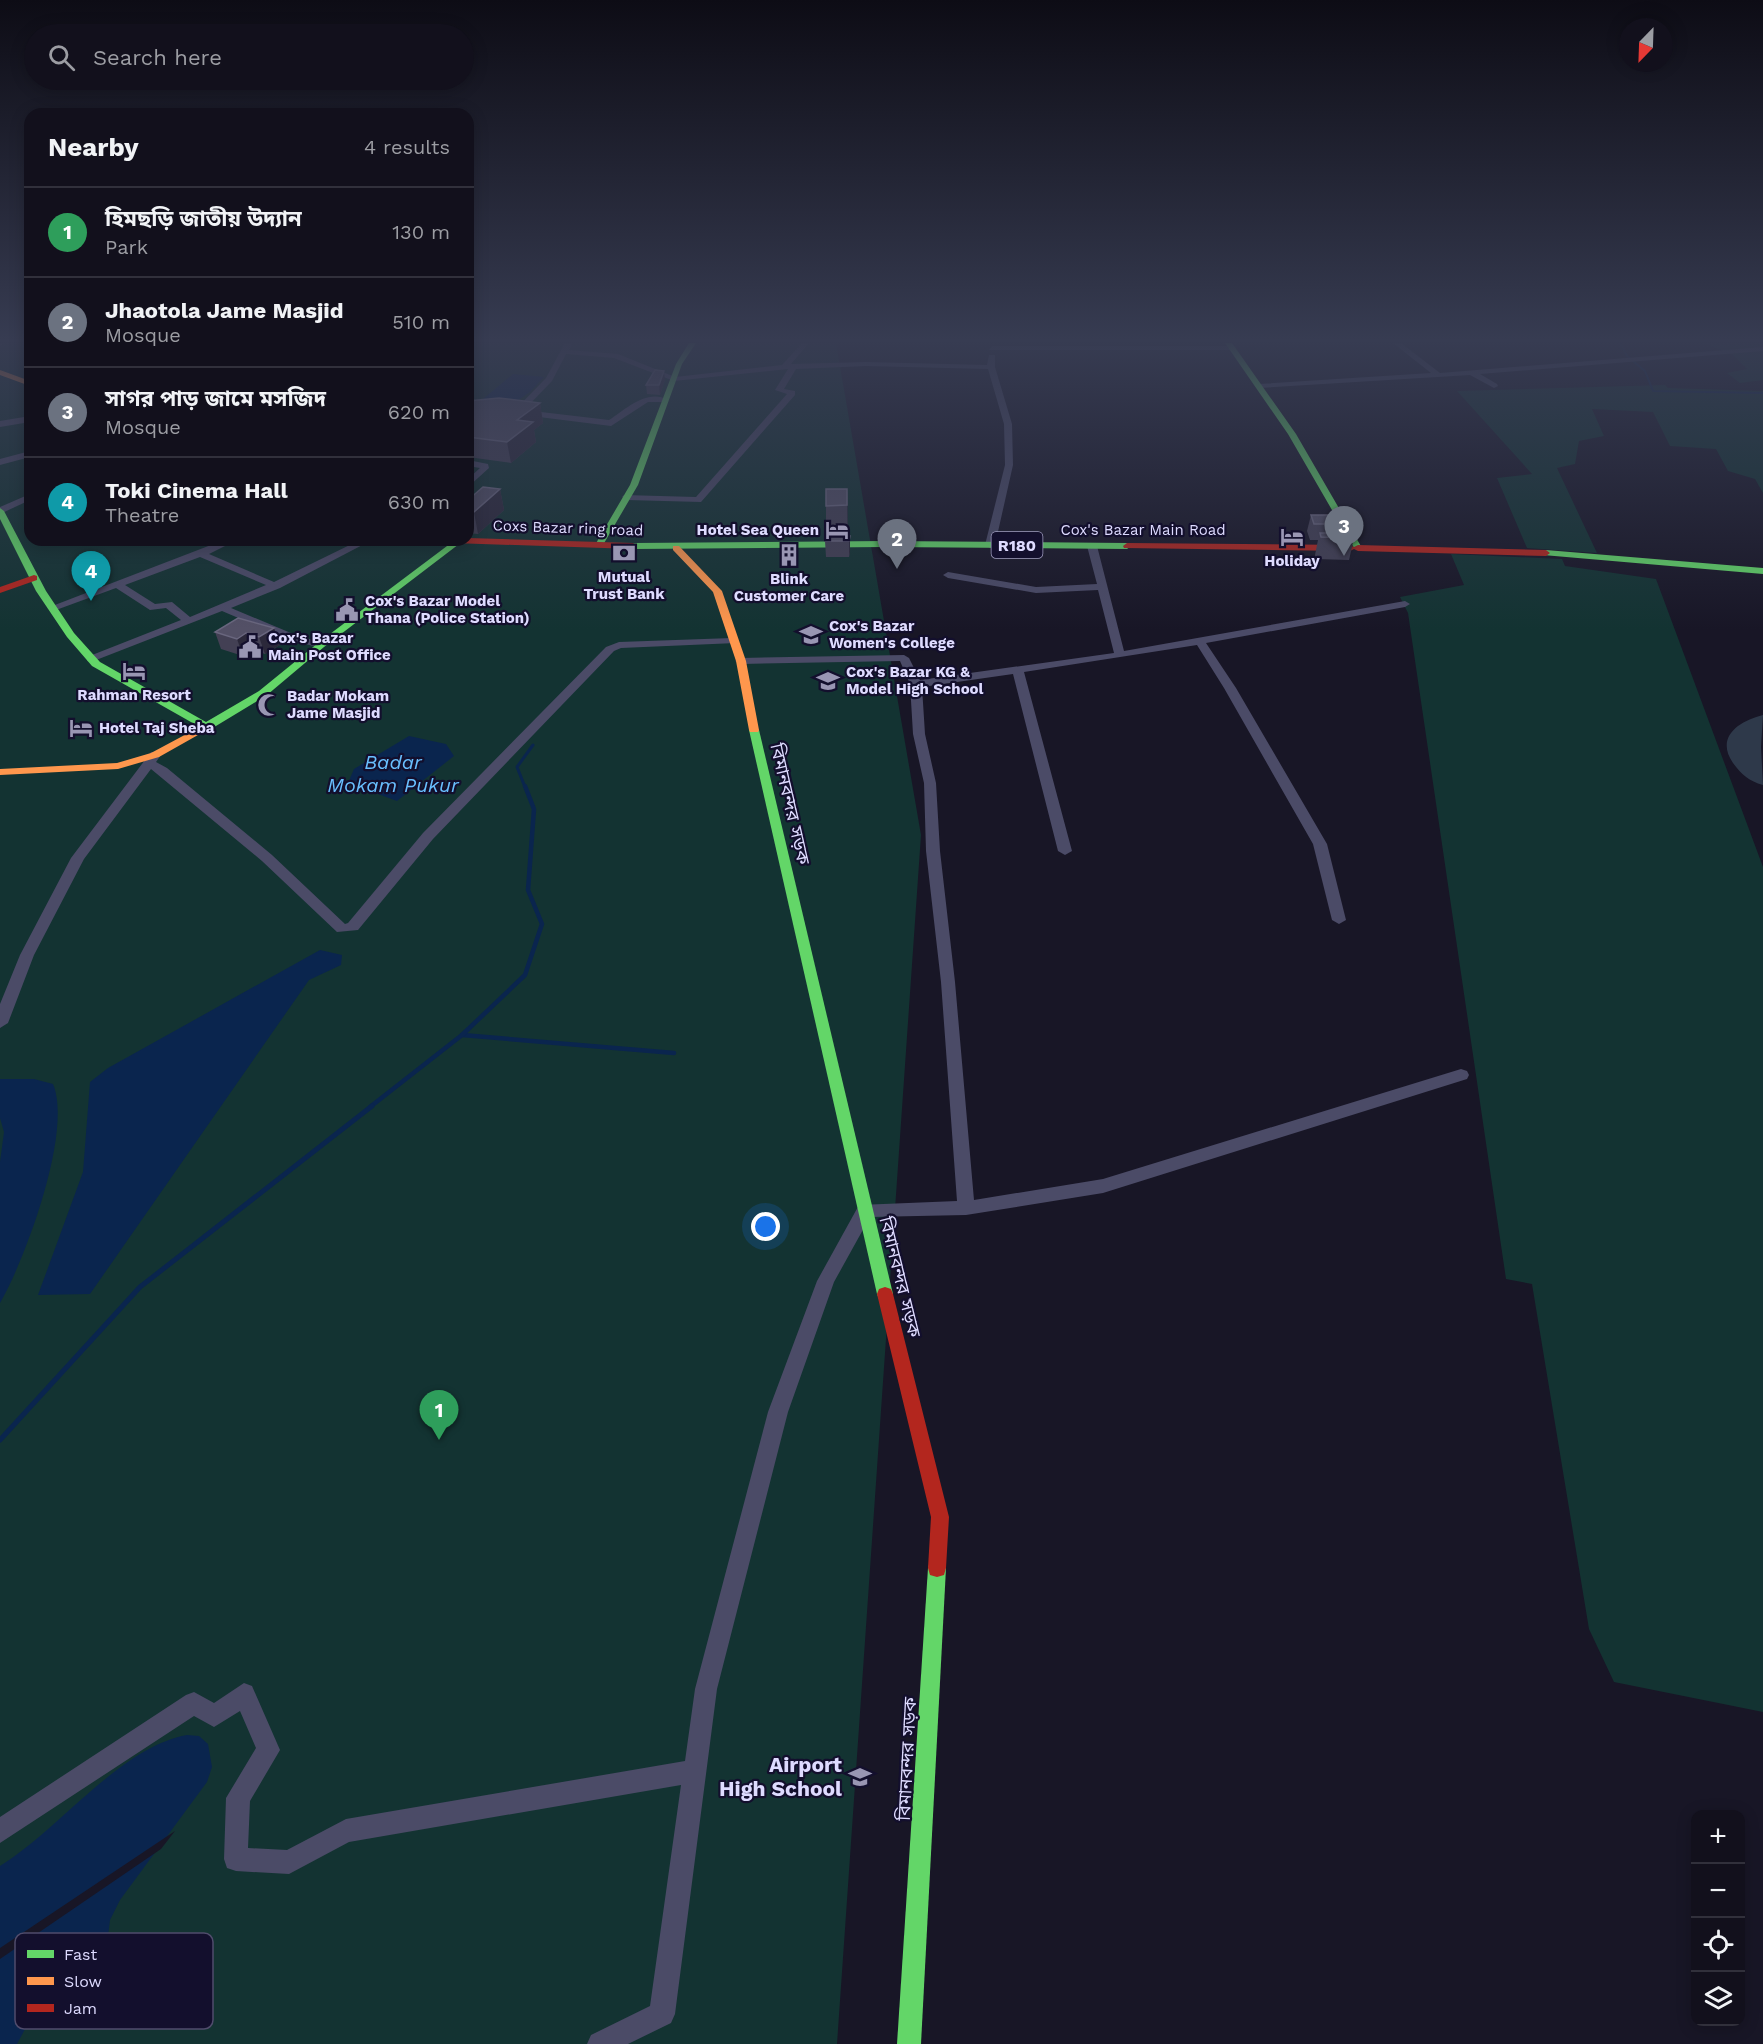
<!DOCTYPE html>
<meta charset="utf-8">
<style>
body{margin:0;font-family:"Work Sans","Noto Sans Bengali",sans-serif;background:#1f1e29;color:#f1f3f6}
.controls{position:absolute;right:18px;bottom:18px;display:grid;overflow:hidden;border-radius:12px;box-shadow:0 3px 15px #0003}
.controls button{width:54px;height:54px;display:grid;place-items:center;padding:0;border:0;border-bottom:2px solid #31303b;background:#12101c;color:#f1f3f6;font:30px sans-serif}
.compass{position:absolute;left:1619px;top:18px;width:54px;height:54px;border-radius:50%;background:#12101c;box-shadow:0 3px 15px #0003;rotate:203deg}
.you{position:absolute;left:766px;top:1227px;width:21px;height:21px;margin:-15px;border:4px solid #fff;border-radius:50%;background:#1a73e8;box-shadow:0 0 0 9px #1a73e833}
.badge{display:grid;place-items:center;width:39px;height:39px;border-radius:50%;background:#d93025;color:#fff;font-size:20px;font-weight:700}
.pin{position:absolute;translate:-50% -50px;filter:drop-shadow(0 2px 3px #0008)}
.pin::after{content:'';position:absolute;top:32px;width:21px;height:18px;background:inherit;clip-path:polygon(0 0,100% 0,50% 100%)}
.list{margin:0;padding:0;list-style:none}
h2{display:flex;justify-content:space-between;align-items:center;height:78px;margin:0;padding:0 24px;font-size:26px}
h2 small{font-size:20px;font-weight:400;color:#9c9da3}
.list li{display:grid;grid-template-columns:39px 1fr auto;gap:18px;align-items:center;box-sizing:border-box;height:90px;padding:0 24px;border-top:2px solid #31303b}
.list b{display:block;font-size:22px;white-space:nowrap}
.list p{margin:0;font-size:20px;white-space:nowrap;color:#9c9da3}
.list em{font-size:20px;font-style:normal;color:#9c9da3}
.icon{flex:none;width:33px;height:33px;fill:none;stroke:currentColor;stroke-width:2;stroke-linecap:round;stroke-linejoin:round}
.map{position:relative;flex:none;width:1763px;height:2044px;overflow:hidden}
.search{position:absolute;background:#12101c;box-shadow:0 3px 15px #0003;left:24px;top:24px;width:450px;height:66px;display:flex;align-items:center;gap:15px;box-sizing:border-box;padding:0 21px;border-radius:33px;color:#9c9da3;font-size:22px}
.panel{position:absolute;background:#12101c;box-shadow:0 3px 15px #0003;left:24px;top:108px;width:450px;height:438px;border-radius:18px}
.map>svg:first-child{display:block}
.green{fill:#133332}
.water{fill:#0a254e}
.pier{fill:#181626}
.lines{fill:none;stroke-linecap:round;stroke-linejoin:round}
.stream-far3{stroke:#0a254e;stroke-width:2}
.stream-far2{stroke:#0a254e;stroke-width:3}
.stream-far1{stroke:#0a254e;stroke-width:4.5}
.stream{stroke:#0a254e;stroke-width:5}
.taxiway{fill:#2e394a;fill-rule:evenodd}
.street{fill:#4b4b67;fill-rule:evenodd}
.fast{fill:#63d668;fill-rule:evenodd}
.slow{fill:#ff974d;fill-rule:evenodd}
.jam{fill:#b3261e;fill-rule:evenodd}
.wall{fill:#434054}
.shaded-wall{fill:#2b283a}
.building{fill:#535066;stroke:#69667e;stroke-width:1.5}
.labels{text-anchor:middle;stroke-width:4.5;stroke-linejoin:round;paint-order:stroke}
.far-street-label{font-size:15px;fill:#dedbff;stroke:#130f2d}
.far-poi-label{font-size:15px;font-weight:bold;fill:#dedbff;stroke:#130f2d;text-anchor:start}
.shield{fill:#130f2d;stroke:#a19ec0;stroke-width:1.5}
.shield-label{font-size:16px;font-weight:bold;fill:#dedbff}
.street-label{font-size:18px;fill:#dedbff;stroke:#130f2d}
.water-label{font-size:20px;font-style:italic;fill:#69c0ff;stroke:#130f2d}
.near-poi-label{font-size:21px;font-weight:bold;fill:#dedbff;stroke:#130f2d;text-anchor:end}
.key{fill:#130f2d;stroke:#504c6c;stroke-width:1.5}
.key-label{font-size:16px;fill:#dedbff}
</style>
<div class="map">
<svg width="1763" height="2044" viewBox="0 0 1763 2044">
<rect width="100%" height="100%" fill="#181626"/>
<!-- green -->
<g class="green">
<path d="M 0,343 L 30,343 L 30,540 L 468,540 L 468,343 L 836,343 L 921,835 L 837,2044 L 0,2044 Z"/>
<path d="M 1703,343 L 1763,343 L 1763,380 L 1740,383 L 1727,373 L 1747,369 L 1732,354 Z"/>
<path d="M 1665,385 L 1668,388 L 1763,391 L 1763,493 L 1755,479 L 1728,471 L 1716,449 L 1670,446 L 1653,412 L 1592,409 L 1604,436 L 1579,441 L 1575,464 L 1557,468 L 1597,553 L 1527,548 L 1497,478 L 1532,474 L 1457,391 Z"/>
<path d="M 1451,554 L 1562,559 L 1565,566 L 1656,579 L 1763,867 L 1763,1712 L 1614,1682 L 1589,1629 L 1532,1284 L 1506,1279 L 1408,613 L 1400,597 L 1464,585 Z"/>
</g>
<!-- water -->
<g class="water">
<path d="M 513,374 L 544,377 L 530,392 L 514,403 L 483,399 Z"/>
<path d="M 409,736 L 446,744 L 454,756 L 397,801 L 348,783 L 354,769 Z"/>
<path d="M 320,950 L 342,955 L 341,965 L 309,980 L 90,1294 L 38,1295 L 83,1172 L 90,1082 L 108,1068 Z"/>
<path d="M 0,1079 L 34,1079 L 53,1084 C 73,1131 25,1260 0,1303 L 0,1162 L 4,1132 L 0,1118 Z"/>
<path d="M 187,1735 L 199,1736 L 208,1744 L 212,1767 L 207,1782 L 120,1900 L 110,1920 L 105,1960 L 100,1971 L 88,1983 L 51,2002 L 30,2020 L 17,2044 L 0,2044 L 0,1866 C 60,1829 120,1747 187,1735 Z"/>
</g>
<!-- pier -->
<path class="pier" d="M 175,1831 L 161,1849 L 0,1959 L 0,1948 Z"/>
<g class="lines">
<!-- stream-far3 -->
<path class="stream-far3" d="M 1620,343 L 1627,356 L 1645,371 L 1653,391 L 1763,393"/>
<!-- stream-far2 -->
<path class="stream-far2" d="M 525,787 L 517,767 L 533,745"/>
<!-- stream-far1 -->
<g class="stream-far1">
<path d="M 462,1035 L 674,1053"/>
<path d="M 370,1107 L 462,1035 L 525,975 L 542,924 L 528,890 L 534,809 L 525,786"/>
</g>
<!-- stream -->
<path class="stream" d="M 0,1440 L 140,1287 L 372,1106"/>
<!-- taxiway -->
<path class="taxiway" d="M 1763,715 L 1761,747 L 1763,785 C 1749,781 1742,775 1733,763 C 1715,737 1739,721 1763,715 Z"/>
<!-- street -->
<g class="street">
<path d="M 0,343 L 4,343 L 0,346 Z"/>
<path d="M 565,343 L 572,344 L 569,350 L 618,354 L 675,377 L 782,365 L 802,343 L 809,343 L 791,364 L 866,362 L 987,365 L 989,355 L 995,355 L 995,367 L 1012,424 L 1013,465 L 995,545 L 990,548 L 985,545 L 1005,465 L 1004,424 L 988,369 L 866,366 L 796,369 L 784,389 L 795,391 L 795,395 L 701,502 L 627,500 L 622,497 L 624,495 L 696,497 L 787,394 L 775,390 L 788,369 L 674,381 L 614,358 L 566,354 L 552,381 L 524,410 L 609,420 C 626,409 647,388 668,400 L 664,402 L 648,402 L 611,426 L 515,414 L 515,410 L 546,378 Z"/>
<path d="M 1393,343 L 1401,343 L 1440,373 L 1763,347 L 1763,351 L 1480,374 L 1497,384 L 1498,386 L 1494,388 L 1470,375 L 1259,388 L 1255,386 L 1259,384 L 1431,373 Z"/>
<path d="M 992,346 L 1232,346 L 1236,348 L 1232,350 L 989,350 Z"/>
<path d="M 30,416 L 30,422 L 0,427 L 0,421 Z"/>
<path d="M 30,451 L 30,457 L 0,465 L 0,459 Z"/>
<path d="M 468,460 L 488,464 L 489,468 L 468,487 L 468,479 L 480,468 L 468,466 Z"/>
<path d="M 30,494 L 30,500 L 0,514 L 0,507 Z"/>
<path d="M 224,540 L 237,540 L 209,554 L 274,582 L 360,540 L 372,540 L 280,588 L 231,608 L 298,636 L 325,643 L 326,645 L 321,648 L 290,640 L 222,611 L 91,662 L 87,661 L 87,657 L 181,620 L 166,608 L 150,610 L 116,588 L 56,610 L 47,608 ZM 200,557 L 266,585 L 190,617 L 172,602 L 155,604 L 125,585 Z"/>
<path d="M 1092,543 L 1097,546 L 1124,651 L 1405,601 L 1410,604 L 1405,607 L 1206,643 L 1236,688 L 1327,844 L 1346,920 L 1339,924 L 1332,920 L 1313,844 L 1224,688 L 1197,645 L 1024,672 L 1072,851 L 1065,855 L 1058,851 L 1013,674 L 922,687 L 925,734 L 936,783 L 940,851 L 955,982 L 974,1200 L 1103,1179 L 1461,1069 L 1467,1071 L 1469,1075 L 1467,1079 L 1103,1193 L 966,1215 L 870,1217 L 834,1282 L 788,1412 L 717,1689 L 675,2014 L 671,2023 L 628,2044 L 587,2044 L 591,2035 L 650,2006 L 681,1785 L 349,1842 L 289,1874 L 236,1871 L 227,1868 L 224,1859 L 226,1798 L 256,1748 L 240,1711 L 214,1727 L 194,1716 L 0,1843 L 0,1817 L 186,1695 L 194,1692 L 214,1703 L 244,1683 L 252,1686 L 280,1750 L 250,1801 L 248,1848 L 287,1850 L 346,1819 L 685,1761 L 695,1689 L 768,1412 L 817,1281 L 859,1205 L 957,1201 L 941,982 L 926,851 L 924,783 L 913,734 L 910,684 L 900,661 L 741,664 L 735,661 L 741,658 L 904,655 L 909,658 L 920,680 L 1114,653 L 1098,590 L 1036,593 L 948,578 L 943,575 L 948,572 L 1036,587 L 1097,584 L 1087,546 Z"/>
<path d="M 732,638 L 736,639 L 736,643 L 621,648 L 614,651 L 433,839 L 358,930 L 337,932 L 262,861 L 151,769 L 84,859 L 34,955 L 8,1023 L 0,1028 L 0,1004 L 20,955 L 71,858 L 151,752 L 159,752 L 161,755 L 156,762 L 167,768 L 272,855 L 345,924 L 348,923 L 423,833 L 606,647 L 619,642 Z"/>
</g>
<!-- fast -->
<g class="fast">
<path d="M 689,343 L 696,343 L 682,364 L 638,485 L 603,545 L 596,547 L 595,545 L 630,485 L 676,364 Z"/>
<path d="M 1225,343 L 1232,343 L 1296,434 L 1362,548 L 1361,550 L 1354,548 L 1288,434 Z"/>
<path d="M 0,508 L 4,511 L 46,591 L 74,633 L 100,662 L 206,722 L 259,691 L 318,643 L 455,540 L 463,541 L 324,647 L 267,695 L 211,729 L 194,736 L 189,733 L 198,726 L 92,666 L 67,637 L 36,591 L 0,519 Z"/>
<path d="M 886,541 L 1127,543 L 1131,546 L 1127,549 L 886,547 L 633,549 L 629,546 L 633,543 Z"/>
<path d="M 1546,550 L 1763,568 L 1763,574 L 1543,555 L 1542,553 Z"/>
<path d="M 754,727 L 759,730 L 893,1294 L 891,1299 L 885,1301 L 879,1299 L 877,1294 L 749,730 Z"/>
<path d="M 937,1559 L 944,1561 L 946,1568 L 921,2044 L 897,2044 L 928,1568 L 930,1561 Z"/>
</g>
<!-- slow -->
<g class="slow">
<path d="M 0,370 L 30,381 L 30,386 L 0,375 Z"/>
<path d="M 673,546 L 679,546 L 722,591 L 746,661 L 759,730 L 758,732 L 750,732 L 749,730 L 736,661 L 713,592 L 673,550 Z"/>
<path d="M 194,730 L 199,733 L 198,735 L 159,757 L 118,769 L 0,775 L 0,769 L 117,763 L 151,753 Z"/>
</g>
<!-- jam -->
<g class="jam">
<path d="M 468,538 L 633,543 L 637,546 L 633,549 L 453,543 L 449,540 L 468,540 Z"/>
<path d="M 1127,543 L 1350,545 L 1354,547 L 1358,545 L 1546,550 L 1550,553 L 1546,556 L 1358,551 L 1354,549 L 1350,551 L 1124,548 L 1123,546 Z"/>
<path d="M 34,575 L 37,576 L 37,580 L 0,593 L 0,587 Z"/>
<path d="M 885,1287 L 891,1289 L 893,1294 L 949,1517 L 946,1568 L 944,1575 L 937,1577 L 930,1575 L 928,1568 L 931,1517 L 877,1294 L 879,1289 Z"/>
</g>
</g>
<!-- wall -->
<g class="wall">
<path d="M 665,380 L 660,395 L 647,394 L 646,385 Z"/>
<path d="M 468,401 L 540,403 L 543,423 L 534,430 L 536,442 L 511,463 L 468,457 Z"/>
<path d="M 500,489 L 504,510 L 478,534 L 468,533 L 468,500 Z"/>
<path d="M 847,489 L 848,536 L 850,536 L 850,552 L 849,557 L 826,557 L 825,541 L 826,536 L 826,506 Z"/>
<path d="M 1311,515 L 1345,524 L 1343,533 L 1354,538 L 1349,560 L 1316,559 L 1315,555 L 1318,540 L 1310,540 L 1307,531 Z"/>
<path d="M 274,628 L 280,645 L 265,654 L 252,650 L 243,656 L 221,649 L 215,632 Z"/>
</g>
<!-- shaded-wall -->
<g class="shaded-wall">
<path d="M 664,371 L 665,380 L 660,395 L 659,385 Z"/>
<path d="M 540,403 L 543,423 L 534,430 L 536,442 L 511,463 L 507,442 L 517,420 Z"/>
<path d="M 500,489 L 504,510 L 478,534 L 474,512 Z"/>
<path d="M 847,489 L 848,521 L 848,537 L 847,505 Z"/>
<path d="M 850,536 L 850,552 L 849,557 L 849,541 Z"/>
<path d="M 274,628 L 280,645 L 265,654 L 259,637 Z"/>
<path d="M 246,633 L 252,650 L 243,656 L 237,639 Z"/>
</g>
<!-- building -->
<g class="building">
<path d="M 655,370 L 664,371 L 659,385 L 646,385 Z"/>
<path d="M 499,398 L 540,403 L 517,420 L 533,422 L 507,442 L 468,437 L 468,401 Z"/>
<path d="M 483,487 L 500,489 L 474,512 L 468,512 L 468,500 Z"/>
<path d="M 826,489 L 847,489 L 847,505 L 826,506 Z"/>
<path d="M 1311,515 L 1340,515 L 1345,524 L 1314,524 Z"/>
<path d="M 1320,533 L 1354,533 L 1354,538 L 1321,537 Z"/>
<path d="M 825,536 L 850,536 L 849,541 L 825,541 Z"/>
<path d="M 238,618 L 274,628 L 259,637 L 246,633 L 237,639 L 215,632 Z"/>
</g>
<!-- sky -->
<linearGradient id="sky" x2="0" y2="1"><stop stop-color="#0d0c15"/><stop offset="0.54" stop-color="#373c52"/><stop offset="1" stop-color="#373c52" stop-opacity="0"/></linearGradient>
<rect width="1763" height="630" fill="url(#sky)"/>
<!-- icons -->
<defs>
<g id="hotel-bare" transform="scale(1.8)"><path d="M-6-4.5h1.5V1H6V5H4.5V3h-9V5H-6ZM-4 0a1.8 1.8 0 1 1 3.6 0ZM.5 0V-2.5h3Q6-2.5 6 0Z" fill="#9996b3" stroke="#130f2d" stroke-width="2.5" paint-order="stroke"/></g>
<g id="bank-bare" transform="scale(1.8)"><path d="M-6-4H6V4H-6ZM0-2.3a2.3 2.3 0 1 0 0 4.6a2.3 2.3 0 1 0 0-4.6Z" fill="#9996b3" stroke="#130f2d" stroke-width="2.5" paint-order="stroke"/></g>
<g id="building-bare" transform="scale(1.8)"><path d="M-4-6H4V6H1V3H-1V6H-4ZM-2.5-4.3h1.7v1.8h-1.7ZM.8-4.3h1.7v1.8H.8ZM-2.5-1h1.7V.8h-1.7ZM.8-1h1.7V.8H.8Z" fill="#9996b3" stroke="#130f2d" stroke-width="2.5" paint-order="stroke"/></g>
<g id="civic-bare" transform="scale(1.8)"><path d="M-.6-6.5H3V-4.5H.6V-3L4-1V1h2V6H-6V1h2V-1L-.6-3ZM-1.2 2.5V6h2.4V2.5Z" fill="#9996b3" stroke="#130f2d" stroke-width="2.5" paint-order="stroke"/></g>
<g id="university-bare" transform="scale(1.8)"><path d="M0-5L7-2L0 1L-7-2ZM-4 1L0 2.5L4 1V4Q0 6-4 4Z" fill="#9996b3" stroke="#130f2d" stroke-width="2.5" paint-order="stroke"/></g>
<g id="school-bare" transform="scale(1.8)"><path d="M0-5L7-2L0 1L-7-2ZM-4 1L0 2.5L4 1V4Q0 6-4 4Z" fill="#9996b3" stroke="#130f2d" stroke-width="2.5" paint-order="stroke"/></g>
<g id="mosque-bare" transform="scale(1.8)"><path d="M3.5-4.9A6 6 0 1 0 3.5 4.9A5 5 0 1 1 3.5-4.9Z" fill="#9996b3" stroke="#130f2d" stroke-width="2.5" paint-order="stroke"/></g>
</defs>
<g fill-rule="evenodd">
<use href="#hotel-bare" x="837" y="530"/>
<use href="#hotel-bare" x="1292" y="537"/>
<use href="#bank-bare" x="624" y="553"/>
<use href="#building-bare" x="789" y="555"/>
<use href="#civic-bare" x="347" y="610"/>
<use href="#university-bare" x="811" y="635"/>
<use href="#civic-bare" x="250" y="647"/>
<use href="#hotel-bare" x="134" y="671"/>
<use href="#school-bare" x="828" y="681"/>
<use href="#mosque-bare" x="269" y="705"/>
<use href="#hotel-bare" x="81" y="728"/>
<use href="#school-bare" x="860" y="1777"/>
</g>
<g class="labels">
<!-- far-street labels -->
<g class="far-street-label">
<text transform="translate(568 528) rotate(2)" y="5">Coxs Bazar ring road</text>
<text x="1143" y="535">Cox's Bazar Main Road</text>
</g>
<!-- far-poi labels -->
<g class="far-poi-label">
<text x="819" y="535" text-anchor="end">Hotel Sea Queen</text>
<text x="1292" y="566" text-anchor="middle">Holiday</text>
<text x="624" y="582" text-anchor="middle">Mutual<tspan x="624" dy="17">Trust Bank</tspan></text>
<text x="789" y="584" text-anchor="middle">Blink<tspan x="789" dy="17">Customer Care</tspan></text>
<text x="365" y="606">Cox's Bazar Model<tspan x="365" dy="17">Thana (Police Station)</tspan></text>
<text x="829" y="631">Cox's Bazar<tspan x="829" dy="17">Women's College</tspan></text>
<text x="268" y="643">Cox's Bazar<tspan x="268" dy="17">Main Post Office</tspan></text>
<text x="846" y="677">Cox's Bazar KG &amp;<tspan x="846" dy="17">Model High School</tspan></text>
<text x="134" y="700" text-anchor="middle">Rahman Resort</text>
<text x="287" y="701">Badar Mokam<tspan x="287" dy="17">Jame Masjid</tspan></text>
<text x="99" y="733">Hotel Taj Sheba</text>
</g>
<!-- shield labels -->
<rect class="shield" x="991.5" y="532" width="51" height="26" rx="4.5"/>
<g class="shield-label">
<text x="1017" y="551">R180</text>
</g>
<!-- street labels -->
<g class="street-label">
<text transform="translate(790 804) rotate(77)" y="6">বিমানবন্দর সড়ক</text>
<text transform="translate(900 1277) rotate(76)" y="6">বিমানবন্দর সড়ক</text>
<text transform="translate(907 1759) rotate(-87)" y="6">বিমানবন্দর সড়ক</text>
</g>
<!-- water labels -->
<g class="water-label">
<text x="393" y="769">Badar<tspan x="393" dy="23">Mokam Pukur</tspan></text>
</g>
<!-- near-poi labels -->
<g class="near-poi-label">
<text x="842" y="1772">Airport<tspan x="842" dy="24">High School</tspan></text>
</g>
</g>
<!-- legend -->
<rect x="15" y="1933" width="198" height="96" rx="9" class="key"/>
<rect x="27" y="1950" width="27" height="8" fill="#63d668"/>
<rect x="27" y="1977" width="27" height="8" fill="#ff974d"/>
<rect x="27" y="2004" width="27" height="8" fill="#b3261e"/>
<g class="key-label">
<text x="64" y="1960">Fast</text>
<text x="64" y="1987">Slow</text>
<text x="64" y="2014">Jam</text>
</g>
</svg>
<div class="controls">
<button>+</button>
<button>−</button>
<button><svg class="icon" aria-label="locate" viewBox="0 0 24 24"><circle cx="12" cy="12" r="6"/><path d="M12 2v4M12 18v4M2 12h4M18 12h4"/></svg></button>
<button><svg class="icon" aria-label="layers" viewBox="0 0 24 24"><path d="M12 4l9 5-9 5-9-5zM3 14l9 5 9-5"/></svg></button>
</div>
<svg class="compass" viewBox="-18 -18 36 36"><path d="M0-13l5 13h-10z" fill="#e53935"/><path d="M0 13l5-13h-10z" fill="#9c9da3"/></svg>
<div class="you"></div>
<div class="pin badge" style="left:439px;top:1440px;background:#2e9e5b">1</div>
<div class="pin badge" style="left:897px;top:569px;background:#6b7280">2</div>
<div class="pin badge" style="left:1344px;top:556px;background:#6b7280">3</div>
<div class="pin badge" style="left:91px;top:601px;background:#0f9aa8">4</div>
<div class="search"><svg class="icon" aria-label="search" viewBox="0 0 24 24"><circle cx="10" cy="10" r="6"/><path d="M15 15l6 6"/></svg>Search here</div>
<section class="panel">
<h2>Nearby<small>4 results</small></h2>
<ul class="list">
<li><span class="badge" style="background:#2e9e5b">1</span><div><b>হিমছড়ি জাতীয় উদ্যান</b><p>Park</p></div><em>130 m</em></li>
<li><span class="badge" style="background:#6b7280">2</span><div><b>Jhaotola Jame Masjid</b><p>Mosque</p></div><em>510 m</em></li>
<li><span class="badge" style="background:#6b7280">3</span><div><b>সাগর পাড় জামে মসজিদ</b><p>Mosque</p></div><em>620 m</em></li>
<li><span class="badge" style="background:#0f9aa8">4</span><div><b>Toki Cinema Hall</b><p>Theatre</p></div><em>630 m</em></li>
</ul>
</section>
</div>
